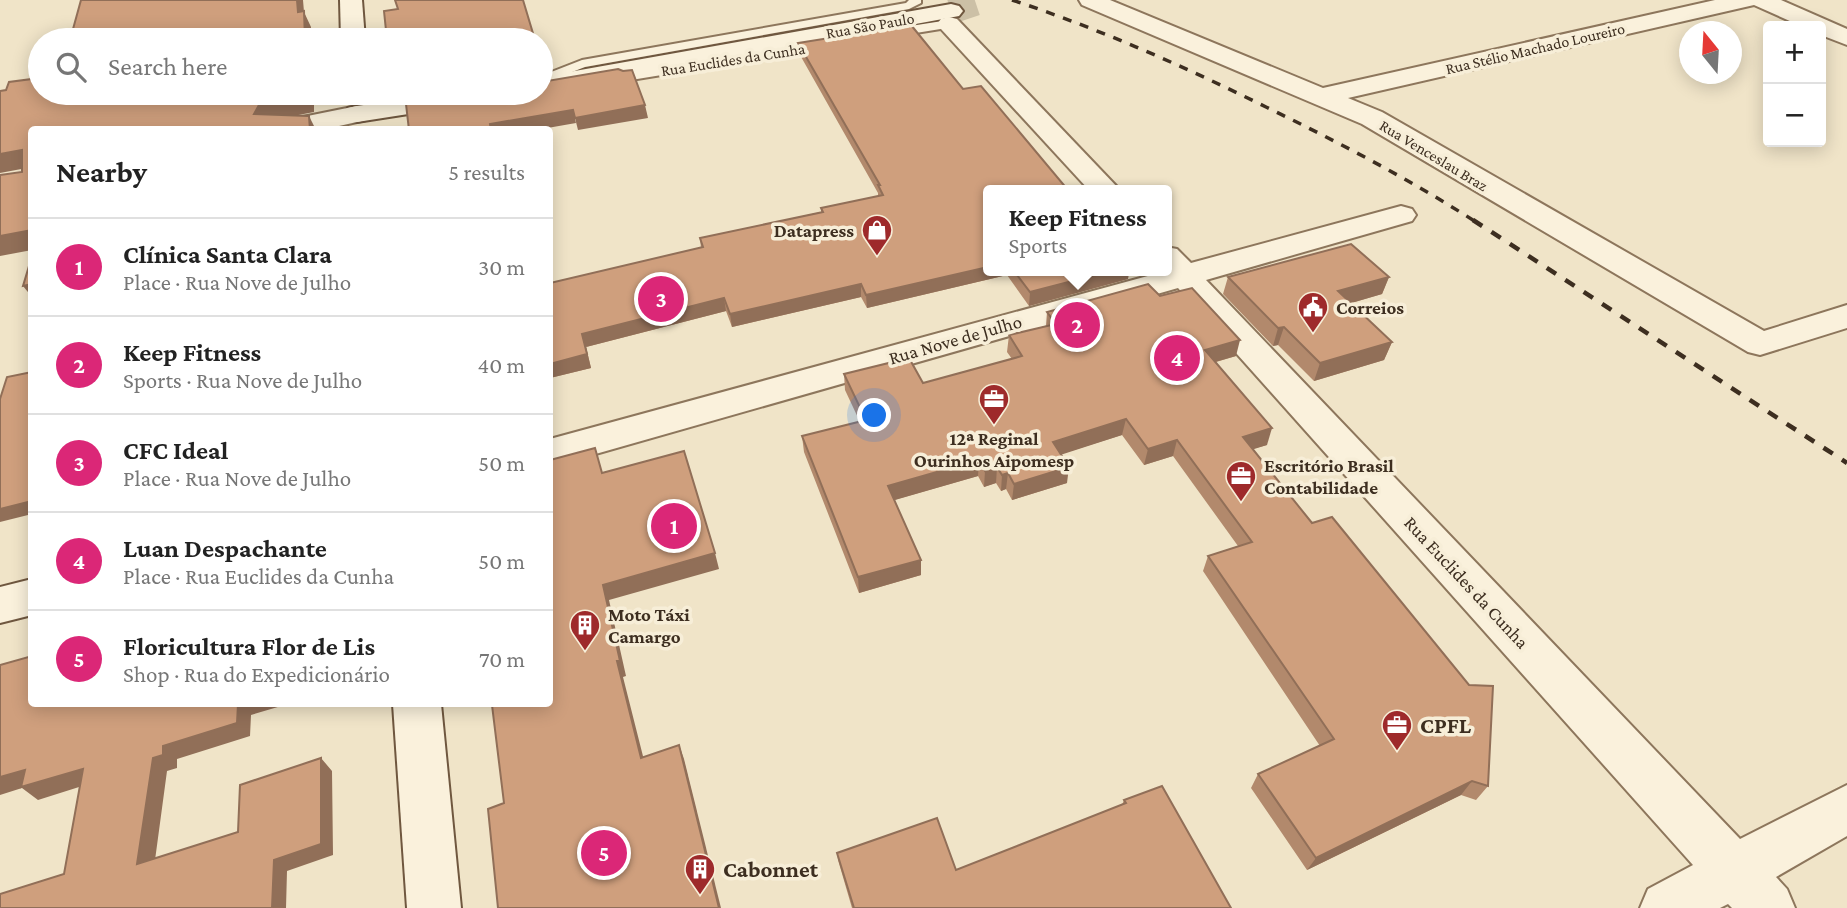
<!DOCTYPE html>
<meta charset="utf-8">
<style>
body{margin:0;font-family:"Crimson Pro",serif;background:#f2f2f2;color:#222}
.controls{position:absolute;right:21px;top:21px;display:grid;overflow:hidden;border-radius:7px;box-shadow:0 4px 18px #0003}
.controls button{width:63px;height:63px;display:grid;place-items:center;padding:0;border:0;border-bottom:2px solid #e0e0e0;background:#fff;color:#222;font:35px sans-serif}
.compass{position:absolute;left:1679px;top:21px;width:63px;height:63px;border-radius:50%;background:#fff;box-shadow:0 4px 18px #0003;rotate:342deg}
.you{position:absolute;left:875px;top:416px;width:24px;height:24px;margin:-18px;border:5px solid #fff;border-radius:50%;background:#1a73e8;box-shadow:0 0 0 10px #1a73e833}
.badge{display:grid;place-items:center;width:46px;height:46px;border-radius:50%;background:#db2777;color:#fff;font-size:23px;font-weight:700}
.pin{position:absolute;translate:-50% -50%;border:4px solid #fff;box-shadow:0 2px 7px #0006}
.popup{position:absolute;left:983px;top:185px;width:189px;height:91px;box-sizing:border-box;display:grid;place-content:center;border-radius:7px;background:#fff;filter:drop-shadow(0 2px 5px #0005);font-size:23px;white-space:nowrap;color:#767676}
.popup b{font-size:26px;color:#222}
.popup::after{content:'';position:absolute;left:50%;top:100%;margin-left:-14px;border:14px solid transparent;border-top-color:#fff}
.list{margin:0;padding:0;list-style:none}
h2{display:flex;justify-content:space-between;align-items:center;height:91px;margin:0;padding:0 28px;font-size:30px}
h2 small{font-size:23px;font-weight:400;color:#767676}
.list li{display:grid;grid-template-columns:46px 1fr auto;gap:21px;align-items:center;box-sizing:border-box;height:98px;padding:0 28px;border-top:2px solid #e0e0e0}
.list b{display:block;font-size:26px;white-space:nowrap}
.list p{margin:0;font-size:23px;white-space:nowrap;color:#767676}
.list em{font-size:23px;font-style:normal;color:#767676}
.icon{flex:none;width:38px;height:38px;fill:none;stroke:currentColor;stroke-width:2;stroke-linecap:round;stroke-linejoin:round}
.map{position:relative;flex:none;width:1847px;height:908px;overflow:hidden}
.search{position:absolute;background:#fff;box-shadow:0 4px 18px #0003;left:28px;top:28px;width:525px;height:77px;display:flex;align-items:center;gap:18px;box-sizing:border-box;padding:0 24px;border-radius:38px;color:#767676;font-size:26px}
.panel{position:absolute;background:#fff;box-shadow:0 4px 18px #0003;left:28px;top:126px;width:525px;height:581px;border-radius:7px}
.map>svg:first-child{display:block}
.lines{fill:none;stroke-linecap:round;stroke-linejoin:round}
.secondary-tunnel{stroke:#ccc0a6;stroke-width:26;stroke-dasharray:26 13;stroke-linecap:butt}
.lane-casing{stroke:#8d765c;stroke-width:4}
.street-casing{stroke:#8d765c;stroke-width:4}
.secondary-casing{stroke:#6f573f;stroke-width:4}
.lane{fill:#faf1dc;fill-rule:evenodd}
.street{fill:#faf1dc;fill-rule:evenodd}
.secondary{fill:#faf1dc;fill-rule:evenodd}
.rail-far1{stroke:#3d2e20;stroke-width:3.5;stroke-dasharray:9 9;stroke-linecap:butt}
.rail{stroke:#3d2e20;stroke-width:4.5;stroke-dasharray:11 11;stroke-linecap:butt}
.wall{fill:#b2896c}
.shaded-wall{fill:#916f58}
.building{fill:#cf9f7d;stroke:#916f58;stroke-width:2}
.labels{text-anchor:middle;stroke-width:7;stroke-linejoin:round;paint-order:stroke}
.far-street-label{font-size:16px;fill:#3d2e20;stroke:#f7eed8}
.poi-label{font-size:19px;font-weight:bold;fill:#3d2e20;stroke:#f7eed8;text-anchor:start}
.street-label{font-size:19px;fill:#3d2e20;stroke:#f7eed8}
.near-poi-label{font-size:23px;font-weight:bold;fill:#3d2e20;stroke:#f7eed8;text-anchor:start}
</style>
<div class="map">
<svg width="1847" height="908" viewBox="0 0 1847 908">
<rect width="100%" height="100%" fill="#f0e4c8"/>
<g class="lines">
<!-- secondary-tunnel -->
<path class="secondary-tunnel" d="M 951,11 L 984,0"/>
<!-- lane casing -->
<g class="lane-casing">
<g id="lane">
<path d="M 909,0 L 921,0 L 921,3 L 909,9 L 585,67 L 541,84 L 541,76 L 582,60 L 906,3 Z"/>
<path d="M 949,20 L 953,21 L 953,27 L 891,37 L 885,33 L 891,29 Z"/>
<path d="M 823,41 L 829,45 L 827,48 L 625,81 L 619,77 L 625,73 Z"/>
</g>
</g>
<!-- street casing -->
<g class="street-casing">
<g id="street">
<path d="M 1079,0 L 1110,0 L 1323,88 L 1715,0 L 1781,0 L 1847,29 L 1847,45 L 1821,35 L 1821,26 L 1801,26 L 1754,5 L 1348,98 L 1382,112 L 1764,331 L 1847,305 L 1847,328 L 1760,355 L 1748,352 L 1362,124 L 1082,5 Z"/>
<path d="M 949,17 L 957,19 L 1120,190 L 1089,190 L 941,29 L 937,24 L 941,19 Z"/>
<path d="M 357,106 L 366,108 L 370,114 L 366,120 L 321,130 L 265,130 L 268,124 Z"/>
<path d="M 1401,206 L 1412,209 L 1416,215 L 1412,221 L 1206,280 L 1740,839 L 1847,785 L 1847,836 L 1776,877 L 1787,889 L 1795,908 L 1732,908 L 1728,904 L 1720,908 L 1640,908 L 1648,889 L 1693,865 L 1178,288 L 550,467 L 550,439 L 1166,271 L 1166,247 L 1177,249 L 1191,263 Z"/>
</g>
</g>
<!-- secondary casing -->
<g class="secondary-casing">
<g id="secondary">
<path d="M 340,0 L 362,0 L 365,40 L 341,40 Z"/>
<path d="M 951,4 L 959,6 L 963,11 L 959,16 L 541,93 L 541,77 Z"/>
<path d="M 443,93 L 505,93 L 501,99 L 492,101 L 357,122 L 348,120 L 344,114 L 348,108 L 357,106 Z"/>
<path d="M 32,579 L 32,615 L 0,623 L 0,587 Z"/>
<path d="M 393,704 L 441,704 L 461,908 L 407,908 Z"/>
</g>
</g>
<!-- lane -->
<use href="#lane" class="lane"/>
<!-- street -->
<use href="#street" class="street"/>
<!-- secondary -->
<use href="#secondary" class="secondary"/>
<!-- rail-far1 -->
<path class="rail-far1" d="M 1012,0 C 1100,29 1183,66 1266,107 C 1338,142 1409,179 1476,222"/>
<!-- rail -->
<path class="rail" d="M 1473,220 L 1847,463"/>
</g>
<!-- wall -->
<g class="wall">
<path d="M 798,43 L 988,271 L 1129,271 L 1128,279 L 1029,306 L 1007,275 L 867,308 L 861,297 L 732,327 L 726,311 L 586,347 L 591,368 L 550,378 L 701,248 L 700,238 L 821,212 L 821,208 L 878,196 L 878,193 L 800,55 Z"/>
<path d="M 1228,277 L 1389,277 L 1382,294 L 1351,303 L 1392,342 L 1384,360 L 1314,381 L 1278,345 L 1273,346 L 1223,294 Z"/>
<path d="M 1160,296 L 1236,356 L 1216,362 L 1267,445 L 1252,449 L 1488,786 L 1476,800 L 1461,795 L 1307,870 L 1251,788 L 1258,774 L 1320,746 L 1203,571 L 1208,556 L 1238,546 L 1173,456 L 1144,465 L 1122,435 L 1061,454 L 1067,483 L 1012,500 L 1006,489 L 1001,491 L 996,483 L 984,487 L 978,476 L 894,500 L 921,560 L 921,575 L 859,593 L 804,452 L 802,436 L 860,422 L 845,390 L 844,374 L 923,383 L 1012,359 L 1007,352 L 1009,335 L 1046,326 L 1047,312 Z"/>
<path d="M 1124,800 L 1231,908 L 852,908 L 838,860 L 837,853 L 956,870 L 1122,805 Z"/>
</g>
<!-- shaded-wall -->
<g class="shaded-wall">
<path d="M 297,0 L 303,0 L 304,12 L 311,27 L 311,40 L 305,40 L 298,12 Z"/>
<path d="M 541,60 L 544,72 L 541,74 Z"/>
<path d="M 307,93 L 314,93 L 314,112 L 267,121 L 254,114 L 259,105 Z"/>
<path d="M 407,93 L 427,93 L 408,96 Z"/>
<path d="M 645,105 L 648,118 L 578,130 L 575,118 Z"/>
<path d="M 573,110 L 576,123 L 536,130 L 491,130 L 490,124 Z"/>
<path d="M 309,116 L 316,130 L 310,130 Z"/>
<path d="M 22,150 L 32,167 L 0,173 L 0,154 Z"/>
<path d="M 32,230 L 32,250 L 0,256 L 0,236 Z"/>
<path d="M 988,267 L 988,271 L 1007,271 L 1007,275 L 867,308 L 866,295 Z"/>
<path d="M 1111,271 L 1129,271 L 1128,279 L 1029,306 L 1030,292 Z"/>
<path d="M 1389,277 L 1382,294 L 1331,309 L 1338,291 Z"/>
<path d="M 32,284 L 32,297 L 23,286 Z"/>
<path d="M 861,284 L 861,297 L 732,327 L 730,314 Z"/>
<path d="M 724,298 L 726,311 L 586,347 L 591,368 L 550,378 L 550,364 L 582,334 Z"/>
<path d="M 1284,327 L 1278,345 L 1273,346 L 1278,328 Z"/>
<path d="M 1240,340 L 1236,356 L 1201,366 L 1205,350 Z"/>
<path d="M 1392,342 L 1384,360 L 1314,381 L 1320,363 Z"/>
<path d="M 1126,419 L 1122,435 L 1051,458 L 1053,442 Z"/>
<path d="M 1272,428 L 1267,445 L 1238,454 L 1243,437 Z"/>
<path d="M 1177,440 L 1173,456 L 1144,465 L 1148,449 Z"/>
<path d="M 979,460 L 978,476 L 888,502 L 888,486 Z"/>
<path d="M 997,467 L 996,483 L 984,487 L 985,471 Z"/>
<path d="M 1069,467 L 1067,483 L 1012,500 L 1014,484 Z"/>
<path d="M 1008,473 L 1006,489 L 1001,491 L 1002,475 Z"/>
<path d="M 32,501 L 32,514 L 0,522 L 0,509 Z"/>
<path d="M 715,553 L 719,569 L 609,600 L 626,676 L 623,677 L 647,772 L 641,758 L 617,661 L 603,585 Z"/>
<path d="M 921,560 L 921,575 L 859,593 L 858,577 Z"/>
<path d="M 238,704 L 288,704 L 251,715 L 250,736 L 177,759 L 177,768 L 167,771 L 153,875 L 137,864 L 153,758 L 163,746 Z"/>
<path d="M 679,745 L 684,759 L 721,908 L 719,908 Z"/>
<path d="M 321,758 L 332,771 L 333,855 L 287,871 L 286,908 L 272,908 L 274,860 Z"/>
<path d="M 83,769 L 98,781 L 38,800 L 22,788 L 0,795 L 0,777 L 25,770 Z"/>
<path d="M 1472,781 L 1461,795 L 1307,870 L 1316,858 Z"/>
</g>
<!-- building -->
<g class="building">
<path d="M 81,0 L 297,0 L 298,12 L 304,11 L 305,40 L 70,40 Z"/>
<path d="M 395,0 L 523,0 L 535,40 L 387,40 L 384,11 L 398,9 Z"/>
<path d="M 911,25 L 963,89 L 981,86 L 1068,190 L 988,190 L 988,267 L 866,295 L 861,284 L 730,314 L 724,298 L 582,334 L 587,354 L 550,364 L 550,283 L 703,247 L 700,238 L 823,212 L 821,208 L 883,195 L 878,185 L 880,185 L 798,43 Z"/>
<path d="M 618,69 L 623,71 L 632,70 L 645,105 L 575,118 L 573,110 L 490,124 L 491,130 L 409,130 L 406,104 L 476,93 L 541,93 L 541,82 Z"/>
<path d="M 40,78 L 40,93 L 307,93 L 307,95 L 259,105 L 254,114 L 309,116 L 310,130 L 32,130 L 32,230 L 0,236 L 0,175 L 22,172 L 22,150 L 0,154 L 0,91 L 6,90 L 9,82 Z"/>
<path d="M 1351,244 L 1389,277 L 1338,291 L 1392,342 L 1320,363 L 1284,327 L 1278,328 L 1228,277 Z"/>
<path d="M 32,256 L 32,284 L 23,286 Z"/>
<path d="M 1014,271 L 1111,271 L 1030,292 Z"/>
<path d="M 1148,284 L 1160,296 L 1192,288 L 1240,340 L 1205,350 L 1272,428 L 1243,437 L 1312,523 L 1332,517 L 1469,685 L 1493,686 L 1488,786 L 1472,781 L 1316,858 L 1258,774 L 1334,739 L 1208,556 L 1252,542 L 1177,440 L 1148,449 L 1126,419 L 1053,442 L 1069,467 L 1014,484 L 1008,473 L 1002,475 L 997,467 L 985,471 L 979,460 L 888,486 L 921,560 L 858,577 L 802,436 L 866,420 L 844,374 L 909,358 L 923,383 L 1022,356 L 1009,335 L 1056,324 L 1047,312 Z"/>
<path d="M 32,372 L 32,501 L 0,509 L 0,399 L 7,377 Z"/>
<path d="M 595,448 L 602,473 L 684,451 L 715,553 L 603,585 L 620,661 L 617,661 L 641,758 L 679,745 L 719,908 L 498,908 L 488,809 L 504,803 L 492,705 L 498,704 L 550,704 L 550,460 Z"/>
<path d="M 32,656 L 32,704 L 238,704 L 237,723 L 163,746 L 163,755 L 153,758 L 137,864 L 238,832 L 240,785 L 321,758 L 321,844 L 274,860 L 272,908 L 0,908 L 0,894 L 64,874 L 83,769 L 21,787 L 25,770 L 0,777 L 0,665 Z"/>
<path d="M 1162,786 L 1231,908 L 854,908 L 837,853 L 937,818 L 956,870 L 1126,803 L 1124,800 Z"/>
</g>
<!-- icons -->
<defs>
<g id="shop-pin" transform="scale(1.575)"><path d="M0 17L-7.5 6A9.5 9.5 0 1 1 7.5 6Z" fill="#9e2a2b" stroke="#f7eed8"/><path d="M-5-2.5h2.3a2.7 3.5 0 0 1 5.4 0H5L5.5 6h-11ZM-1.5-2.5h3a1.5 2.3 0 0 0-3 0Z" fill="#fff"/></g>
<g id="civic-pin" transform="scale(1.575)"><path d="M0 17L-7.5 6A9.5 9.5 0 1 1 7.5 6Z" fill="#9e2a2b" stroke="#f7eed8"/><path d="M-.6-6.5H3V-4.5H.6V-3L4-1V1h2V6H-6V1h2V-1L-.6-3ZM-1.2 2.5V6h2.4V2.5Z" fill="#fff"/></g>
<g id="office-pin" transform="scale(1.575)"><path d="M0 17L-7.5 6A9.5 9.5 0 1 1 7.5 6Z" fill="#9e2a2b" stroke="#f7eed8"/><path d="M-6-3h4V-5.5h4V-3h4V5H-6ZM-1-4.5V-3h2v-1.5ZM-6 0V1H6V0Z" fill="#fff"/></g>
<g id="building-pin" transform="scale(1.575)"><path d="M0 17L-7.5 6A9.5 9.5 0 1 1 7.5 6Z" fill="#9e2a2b" stroke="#f7eed8"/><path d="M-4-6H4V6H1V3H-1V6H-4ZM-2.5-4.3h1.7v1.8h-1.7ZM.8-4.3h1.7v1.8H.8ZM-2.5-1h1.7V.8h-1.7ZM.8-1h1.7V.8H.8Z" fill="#fff"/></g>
</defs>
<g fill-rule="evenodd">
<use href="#shop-pin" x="877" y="230"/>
<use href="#civic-pin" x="1313" y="307"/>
<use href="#office-pin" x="994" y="399"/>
<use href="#office-pin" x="1241" y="476"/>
<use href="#building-pin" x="585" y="625"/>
<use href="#office-pin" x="1397" y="725"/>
<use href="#building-pin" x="700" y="869"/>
</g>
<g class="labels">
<!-- far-street labels -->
<g class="far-street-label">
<text transform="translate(870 25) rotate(-10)" y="6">Rua São Paulo</text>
<text transform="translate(1535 48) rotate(-13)" y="6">Rua Stélio Machado Loureiro</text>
<text transform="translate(733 59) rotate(-9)" y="6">Rua Euclides da Cunha</text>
<text transform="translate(1434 155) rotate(31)" y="6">Rua Venceslau Braz</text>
</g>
<!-- poi labels -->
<g class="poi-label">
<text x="854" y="237" text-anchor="end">Datapress</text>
<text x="1336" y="314">Correios</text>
<text x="994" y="445" text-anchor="middle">12ª Reginal<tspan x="994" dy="22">Ourinhos Aipomesp</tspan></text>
<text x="1264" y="472">Escritório Brasil<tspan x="1264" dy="22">Contabilidade</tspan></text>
<text x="608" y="621">Moto Táxi<tspan x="608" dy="22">Camargo</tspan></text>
</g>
<!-- street labels -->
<g class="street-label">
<text transform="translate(955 339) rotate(-16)" y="7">Rua Nove de Julho</text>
<text transform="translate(1467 582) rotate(47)" y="7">Rua Euclides da Cunha</text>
</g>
<!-- near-poi labels -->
<g class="near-poi-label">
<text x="1420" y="733">CPFL</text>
<text x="723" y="877">Cabonnet</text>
</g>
</g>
</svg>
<div class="controls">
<button>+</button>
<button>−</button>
</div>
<svg class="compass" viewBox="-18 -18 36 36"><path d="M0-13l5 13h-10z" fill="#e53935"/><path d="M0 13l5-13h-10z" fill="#767676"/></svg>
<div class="you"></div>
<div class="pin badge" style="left:674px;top:526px">1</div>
<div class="pin badge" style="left:1077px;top:325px">2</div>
<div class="popup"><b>Keep Fitness</b>Sports</div>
<div class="pin badge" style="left:661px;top:299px">3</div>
<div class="pin badge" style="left:1177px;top:358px">4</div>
<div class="pin badge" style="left:604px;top:853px">5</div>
<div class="search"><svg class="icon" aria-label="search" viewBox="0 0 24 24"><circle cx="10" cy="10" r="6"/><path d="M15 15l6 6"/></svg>Search here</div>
<section class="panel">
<h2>Nearby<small>5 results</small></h2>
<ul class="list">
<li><span class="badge">1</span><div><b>Clínica Santa Clara</b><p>Place · Rua Nove de Julho</p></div><em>30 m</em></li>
<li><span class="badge">2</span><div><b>Keep Fitness</b><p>Sports · Rua Nove de Julho</p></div><em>40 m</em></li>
<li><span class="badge">3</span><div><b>CFC Ideal</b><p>Place · Rua Nove de Julho</p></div><em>50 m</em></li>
<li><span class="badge">4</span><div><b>Luan Despachante</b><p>Place · Rua Euclides da Cunha</p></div><em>50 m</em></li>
<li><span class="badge">5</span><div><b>Floricultura Flor de Lis</b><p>Shop · Rua do Expedicionário</p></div><em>70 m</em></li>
</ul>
</section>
</div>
